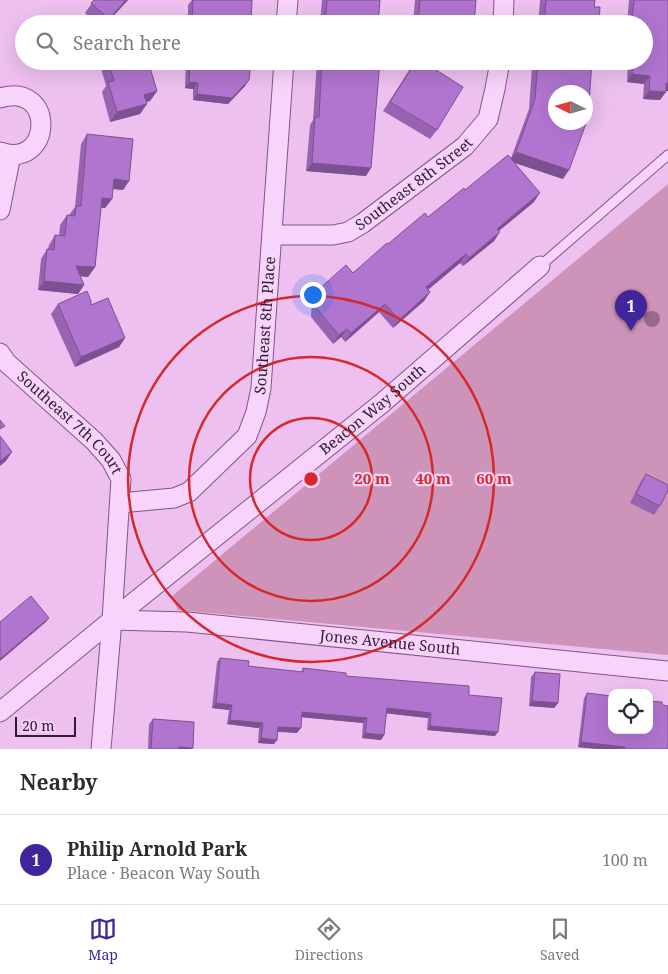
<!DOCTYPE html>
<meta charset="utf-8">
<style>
body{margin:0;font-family:"Noto Serif",serif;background:#f2f2f3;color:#2b2b33}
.controls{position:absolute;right:15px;bottom:15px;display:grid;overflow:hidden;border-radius:10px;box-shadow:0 5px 20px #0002}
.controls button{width:45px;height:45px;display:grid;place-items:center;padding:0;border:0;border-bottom:1px solid #e1e1e2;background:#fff;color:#2b2b33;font:25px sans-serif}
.compass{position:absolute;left:548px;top:85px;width:45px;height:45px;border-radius:50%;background:#fff;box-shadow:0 5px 20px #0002;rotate:275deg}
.scale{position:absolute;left:15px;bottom:12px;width:61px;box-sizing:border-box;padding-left:5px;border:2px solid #311c38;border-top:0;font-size:14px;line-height:18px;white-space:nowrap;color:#311c38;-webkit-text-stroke:4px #f5cff7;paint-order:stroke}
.you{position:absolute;left:312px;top:294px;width:18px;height:18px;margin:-12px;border:4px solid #fff;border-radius:50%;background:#1a73e8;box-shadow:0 0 0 8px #1a73e833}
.badge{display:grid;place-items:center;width:32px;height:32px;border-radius:50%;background:#41259a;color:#fff;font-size:16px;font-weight:700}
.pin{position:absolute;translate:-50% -41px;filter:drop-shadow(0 1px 2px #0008)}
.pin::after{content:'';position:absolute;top:26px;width:18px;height:15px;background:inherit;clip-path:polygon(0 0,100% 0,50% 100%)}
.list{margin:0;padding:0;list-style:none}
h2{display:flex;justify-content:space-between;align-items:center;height:65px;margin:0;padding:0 20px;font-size:21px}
h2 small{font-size:16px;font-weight:400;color:#7c7c81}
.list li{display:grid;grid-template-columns:32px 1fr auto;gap:15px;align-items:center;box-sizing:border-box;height:90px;padding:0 20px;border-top:1px solid #e1e1e2}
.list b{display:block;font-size:19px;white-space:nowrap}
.list p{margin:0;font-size:16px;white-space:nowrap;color:#7c7c81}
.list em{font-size:16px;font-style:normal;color:#7c7c81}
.icon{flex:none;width:28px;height:28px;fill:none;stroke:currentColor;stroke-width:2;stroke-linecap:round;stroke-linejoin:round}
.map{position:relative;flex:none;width:668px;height:749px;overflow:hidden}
.search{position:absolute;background:#fff;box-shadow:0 5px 20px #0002;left:15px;right:15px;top:15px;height:55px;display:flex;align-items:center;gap:12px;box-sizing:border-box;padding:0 18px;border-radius:28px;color:#7c7c81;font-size:19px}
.sheet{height:155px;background:#fff}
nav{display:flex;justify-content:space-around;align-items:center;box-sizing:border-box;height:70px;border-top:1px solid #e1e1e2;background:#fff;font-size:14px;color:#7c7c81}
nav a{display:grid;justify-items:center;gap:2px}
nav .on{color:#41259a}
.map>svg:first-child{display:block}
.green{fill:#ce93b8}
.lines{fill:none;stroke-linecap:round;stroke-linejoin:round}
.service-casing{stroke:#7e5789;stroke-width:11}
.minor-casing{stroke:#7e5789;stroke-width:21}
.service{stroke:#f8d3fa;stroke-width:9}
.minor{stroke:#f8d3fa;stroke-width:19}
.tree{fill:#99698c}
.wall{fill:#9864b2}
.shaded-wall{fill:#7c5191}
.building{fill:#b174cf;stroke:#7c5191;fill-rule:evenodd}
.ring{fill:none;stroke:#d62828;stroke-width:2.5}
.labels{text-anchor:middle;stroke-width:4.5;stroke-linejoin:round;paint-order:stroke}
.street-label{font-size:15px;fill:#311c38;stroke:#f5cff7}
.centre{fill:#d62828;stroke:#f5cff7;stroke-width:2.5}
.ring-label{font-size:15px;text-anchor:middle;font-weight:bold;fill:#d62828;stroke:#f5cff7;stroke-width:4.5;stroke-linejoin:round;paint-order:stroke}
</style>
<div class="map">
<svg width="668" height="749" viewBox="0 0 668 749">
<rect width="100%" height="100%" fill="#edc0f0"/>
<!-- green -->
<path class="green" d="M 668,184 L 668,655 L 178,610 L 171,597 Z"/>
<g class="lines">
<!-- service casing -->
<g class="service-casing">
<path id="service" d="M 540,266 L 668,155"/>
</g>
<!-- minor casing -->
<g class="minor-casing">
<g id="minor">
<path d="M 286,24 L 288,0"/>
<path d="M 503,24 L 504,0"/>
<path d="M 0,98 C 56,81 53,170 0,152"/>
<path d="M 0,210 L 11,155"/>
<path id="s1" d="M 272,235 L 333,235 L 348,232 L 363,223 L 465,146 L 488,119 L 495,89 L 500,61"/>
<path id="s2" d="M 0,353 L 6,362 L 94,441 L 111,460 L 121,479 L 112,620 L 101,749"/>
<path id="s3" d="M 120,503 L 174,498 L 189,492 L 247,436 L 256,412 L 261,388 L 284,61"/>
<path id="s4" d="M 112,620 L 187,622 L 668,671"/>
<path id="s5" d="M 0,712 L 112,620 L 381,404 L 540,266"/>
</g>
</g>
<!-- service -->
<use href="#service" class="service"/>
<!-- minor -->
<use href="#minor" class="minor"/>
</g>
<!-- trees -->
<circle class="tree" cx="652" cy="319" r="8"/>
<!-- wall -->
<g class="wall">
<path d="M 93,0 L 128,0 L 106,24 L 97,24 L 85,13 L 94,0 Z"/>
<path d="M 192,0 L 253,0 L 252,1 L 251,24 L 188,24 L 188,5 Z"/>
<path d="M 322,0 L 380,0 L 378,24 L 320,24 Z"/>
<path d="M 415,0 L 476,0 L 474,24 L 413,24 Z"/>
<path d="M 540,0 L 595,0 L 594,7 L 599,24 L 538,24 Z"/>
<path d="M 629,0 L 668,0 L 668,91 L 666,91 L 660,100 L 643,99 L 644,84 L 627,82 L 628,61 L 644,61 L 644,24 L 627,24 Z"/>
<path d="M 99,61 L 148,61 L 157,91 L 150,101 L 146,102 L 140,114 L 110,122 L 102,92 L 106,86 Z"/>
<path d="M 186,61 L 251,61 L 245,86 L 228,104 L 193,100 L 193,89 L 185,88 Z"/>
<path d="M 317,61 L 380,61 L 366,176 L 306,171 L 310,125 L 313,120 Z"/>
<path d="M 415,61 L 437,130 L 430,139 L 383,111 Z"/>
<path d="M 535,61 L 592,61 L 563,179 L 515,163 L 534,202 L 499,231 L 494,241 L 463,266 L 460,263 L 428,290 L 430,292 L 424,301 L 393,328 L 379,312 L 345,342 L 341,337 L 333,344 L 311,317 L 312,298 L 318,290 L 353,273 L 388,244 L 428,217 L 465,190 L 511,158 L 529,109 L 532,67 Z"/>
<path d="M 87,134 L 129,181 L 123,190 L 113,189 L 112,199 L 105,208 L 101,208 L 95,267 L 88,277 L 80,276 L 84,285 L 78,294 L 38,290 L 41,259 L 47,249 L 48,249 L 49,245 L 55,235 L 59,236 L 60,225 L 67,215 L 69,215 L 75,207 L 81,144 Z"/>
<path d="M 58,304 L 91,305 L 125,338 L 119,347 L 75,367 L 51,314 Z"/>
<path d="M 646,474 L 660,506 L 654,515 L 630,503 L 640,483 Z"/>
<path d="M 220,658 L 248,666 L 301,672 L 303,668 L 346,676 L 469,695 L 495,736 L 427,730 L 428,718 L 386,713 L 384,735 L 381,740 L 362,738 L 363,723 L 302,717 L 297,733 L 278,732 L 277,740 L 274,744 L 258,743 L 259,728 L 227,724 L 229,710 L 212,708 L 217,662 Z"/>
<path d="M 535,672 L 558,703 L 554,708 L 529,706 L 531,677 Z"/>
<path d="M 587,693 L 612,730 L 662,705 L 668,749 L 598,749 L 578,747 L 584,698 Z"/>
<path d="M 153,719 L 192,749 L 148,749 L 149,724 Z"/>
</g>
<!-- shaded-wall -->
<g class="shaded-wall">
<path d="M 126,0 L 128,0 L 106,24 L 105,24 Z"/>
<path d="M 632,19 L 636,20 L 634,24 L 629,24 Z"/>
<path d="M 632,74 L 650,76 L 644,84 L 627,82 Z"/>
<path d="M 249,80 L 245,86 L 228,104 L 193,100 L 197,94 Z"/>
<path d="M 189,82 L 198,83 L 193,89 L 185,88 Z"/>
<path d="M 666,83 L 668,83 L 668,91 L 661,91 Z"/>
<path d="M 157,91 L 150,101 L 137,104 L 144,95 Z"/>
<path d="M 649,91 L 666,92 L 660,100 L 643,99 Z"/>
<path d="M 147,104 L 140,114 L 110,122 L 117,112 Z"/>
<path d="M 516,152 L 569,170 L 563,179 L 509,161 Z"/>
<path d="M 312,163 L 371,168 L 366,176 L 306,171 Z"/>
<path d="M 114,179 L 129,181 L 123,190 L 107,188 Z"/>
<path d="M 540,193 L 534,202 L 491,237 L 497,229 Z"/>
<path d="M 102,198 L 112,199 L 105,208 L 95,207 Z"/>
<path d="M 500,232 L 494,241 L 463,266 L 469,258 Z"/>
<path d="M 466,254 L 460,263 L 420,296 L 426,287 Z"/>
<path d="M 76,266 L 95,267 L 88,277 L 69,275 Z"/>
<path d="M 44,281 L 84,285 L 78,294 L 38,290 Z"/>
<path d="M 430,292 L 424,301 L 393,328 L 399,320 Z"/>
<path d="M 385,304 L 379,312 L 345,342 L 351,333 Z"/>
<path d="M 347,329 L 341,337 L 333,344 L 339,335 Z"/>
<path d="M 125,338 L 119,347 L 75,367 L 81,357 Z"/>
<path d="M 12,452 L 6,461 L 0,466 L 0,461 Z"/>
<path d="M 49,618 L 46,622 L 0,661 L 0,659 Z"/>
<path d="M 532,701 L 558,703 L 554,708 L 529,706 Z"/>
<path d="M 216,703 L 232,705 L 229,710 L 212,708 Z"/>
<path d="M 387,708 L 431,713 L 428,718 L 383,713 Z"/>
<path d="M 302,712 L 367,718 L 363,723 L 299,717 Z"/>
<path d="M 230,720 L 263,723 L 259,728 L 227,724 Z"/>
<path d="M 430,726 L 498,732 L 495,736 L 427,730 Z"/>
<path d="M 278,727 L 301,728 L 297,733 L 275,731 Z"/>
<path d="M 365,733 L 384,735 L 381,740 L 362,738 Z"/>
<path d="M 261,738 L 277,740 L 274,744 L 258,743 Z"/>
<path d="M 581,742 L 625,747 L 624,749 L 598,749 L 578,747 Z"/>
<path d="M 179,747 L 193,748 L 192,749 L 177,749 Z"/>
</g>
<!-- building -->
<g class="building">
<path d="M 94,0 L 126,0 L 109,19 L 91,3 Z"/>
<path d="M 193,0 L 252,0 L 251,24 L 192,24 Z"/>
<path d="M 327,0 L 380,0 L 378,24 L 325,24 Z"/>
<path d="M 420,0 L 476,0 L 474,24 L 418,24 Z"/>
<path d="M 546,0 L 595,0 L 594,7 L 600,7 L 599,24 L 544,24 Z"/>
<path d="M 634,0 L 668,0 L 668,83 L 666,83 L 666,92 L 649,91 L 650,76 L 632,74 L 633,61 L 644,61 L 644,24 L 636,24 L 636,20 L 632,19 Z"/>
<path d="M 108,61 L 148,61 L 157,91 L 144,95 L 147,104 L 117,112 L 108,82 L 114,81 Z"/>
<path d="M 190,61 L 251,61 L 249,80 L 232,98 L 197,94 L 198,83 L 189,82 Z"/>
<path d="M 322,61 L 380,61 L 371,168 L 312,163 L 315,117 L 319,117 Z"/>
<path d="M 416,61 L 422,61 L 463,87 L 437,130 L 390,102 Z"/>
<path d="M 538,61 L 592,61 L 588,118 L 569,170 L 516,152 L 535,99 ZM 556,92 L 586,92 L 586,122 L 556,122 Z"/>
<path d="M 87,134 L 133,139 L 129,181 L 114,179 L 112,199 L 102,198 L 95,267 L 76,266 L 84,285 L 44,281 L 47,249 L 54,250 L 55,235 L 65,236 L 67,215 L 75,216 L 76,206 L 81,206 Z"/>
<path d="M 508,155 L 540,193 L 497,229 L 500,232 L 469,258 L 466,254 L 426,287 L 430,292 L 399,320 L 385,304 L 351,333 L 347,329 L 339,335 L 317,309 L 318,290 L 346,265 L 353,273 L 387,243 L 388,244 L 425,213 L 428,217 L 464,188 L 465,190 Z"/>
<path d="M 87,291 L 91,301 L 91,305 L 108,298 L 125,338 L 81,357 L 58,304 Z"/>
<path d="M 0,420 L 5,426 L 0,429 Z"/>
<path d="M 0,436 L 12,452 L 0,461 Z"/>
<path d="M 646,474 L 668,485 L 668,490 L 660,506 L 636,494 Z"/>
<path d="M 31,596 L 49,618 L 0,659 L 0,622 Z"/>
<path d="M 220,658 L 249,661 L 248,666 L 303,672 L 303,668 L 346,673 L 346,676 L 469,686 L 469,695 L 502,698 L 498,732 L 430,726 L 431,713 L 387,708 L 384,735 L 365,733 L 367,718 L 302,712 L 301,728 L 278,727 L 277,740 L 261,738 L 263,723 L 230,720 L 232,705 L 216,703 Z"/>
<path d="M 535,672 L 560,674 L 558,703 L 532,701 Z"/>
<path d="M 587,693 L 612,696 L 612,730 L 649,730 L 649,701 L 662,702 L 662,705 L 668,706 L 668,749 L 625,749 L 625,747 L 581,742 Z"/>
<path d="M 153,719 L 194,722 L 193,748 L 179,747 L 178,749 L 151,749 Z"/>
</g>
<!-- distance rings -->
<g class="ring">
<circle cx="311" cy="479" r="61"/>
<circle cx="311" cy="479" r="122"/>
<circle cx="311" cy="479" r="183"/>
</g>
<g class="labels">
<!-- street labels -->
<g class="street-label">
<text dy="5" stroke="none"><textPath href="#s1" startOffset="158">Southeast 8th Street</textPath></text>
<text dy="5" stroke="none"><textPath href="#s3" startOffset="264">Southeast 8th Place</textPath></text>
<text dy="5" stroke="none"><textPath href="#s5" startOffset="480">Beacon Way South</textPath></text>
<text dy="5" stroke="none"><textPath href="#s2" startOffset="99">Southeast 7th Court</textPath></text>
<text dy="5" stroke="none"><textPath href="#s4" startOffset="279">Jones Avenue South</textPath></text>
</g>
</g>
<circle cx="311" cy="479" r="8" class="centre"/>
<g class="ring-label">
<text x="372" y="484">20 m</text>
<text x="433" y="484">40 m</text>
<text x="494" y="484">60 m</text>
</g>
</svg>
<div class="controls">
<button><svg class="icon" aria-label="locate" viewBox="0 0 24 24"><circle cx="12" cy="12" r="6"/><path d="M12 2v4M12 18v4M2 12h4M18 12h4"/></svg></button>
</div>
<svg class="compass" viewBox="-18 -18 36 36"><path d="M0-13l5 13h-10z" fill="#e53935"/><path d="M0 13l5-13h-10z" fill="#7c7c81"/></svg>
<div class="scale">20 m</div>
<div class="you"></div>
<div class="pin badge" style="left:631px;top:331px">1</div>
<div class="search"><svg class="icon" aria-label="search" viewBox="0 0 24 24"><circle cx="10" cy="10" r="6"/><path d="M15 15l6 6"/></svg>Search here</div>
</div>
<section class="sheet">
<h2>Nearby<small></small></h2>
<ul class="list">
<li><span class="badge">1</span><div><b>Philip Arnold Park</b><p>Place · Beacon Way South</p></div><em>100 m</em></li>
</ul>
</section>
<nav>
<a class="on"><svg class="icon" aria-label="map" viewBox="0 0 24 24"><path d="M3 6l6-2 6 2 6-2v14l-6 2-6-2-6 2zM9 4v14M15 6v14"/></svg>Map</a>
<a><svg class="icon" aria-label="directions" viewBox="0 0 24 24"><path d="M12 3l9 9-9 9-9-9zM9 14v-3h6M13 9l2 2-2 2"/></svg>Directions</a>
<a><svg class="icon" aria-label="saved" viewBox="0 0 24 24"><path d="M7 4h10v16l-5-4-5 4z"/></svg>Saved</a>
</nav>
